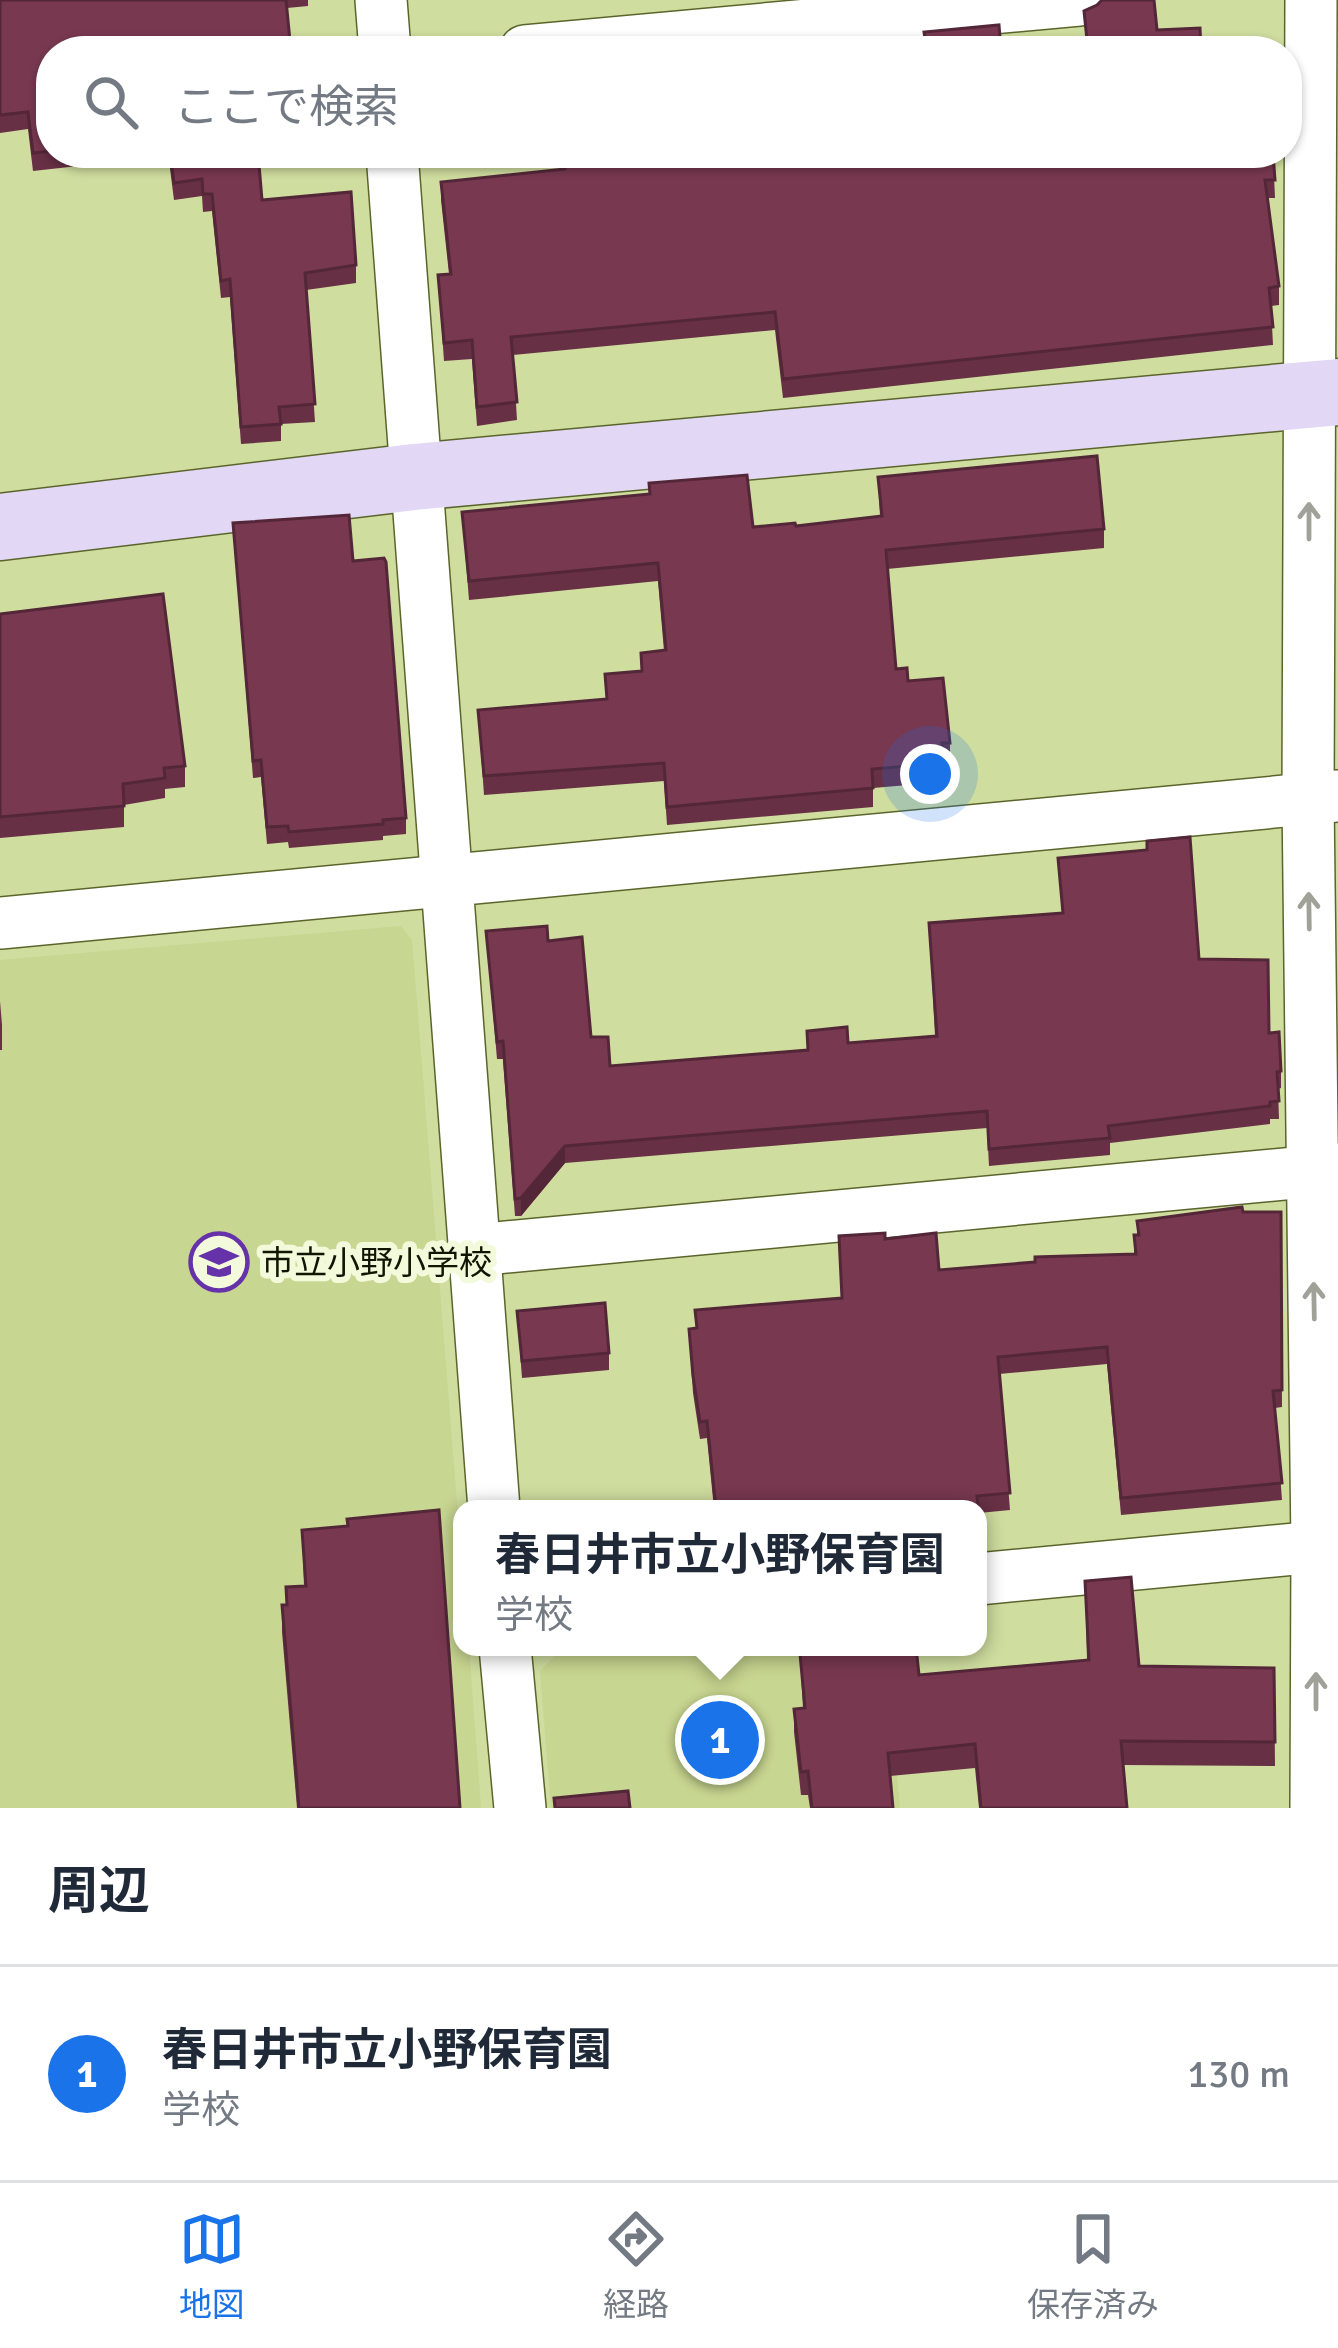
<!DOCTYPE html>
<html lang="ja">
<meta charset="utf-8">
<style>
body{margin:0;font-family:Signika,"Noto Sans JP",sans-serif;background:#f6f6f7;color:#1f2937}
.you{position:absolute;left:930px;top:774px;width:42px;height:42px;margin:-30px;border:9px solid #fff;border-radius:50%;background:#1a73e8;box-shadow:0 0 0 18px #1a73e833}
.badge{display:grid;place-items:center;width:78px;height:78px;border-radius:50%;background:#1a73e8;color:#fff;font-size:39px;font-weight:700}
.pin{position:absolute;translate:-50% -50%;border:6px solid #fff;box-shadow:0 3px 12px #0006}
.popup{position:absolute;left:453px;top:1500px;width:534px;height:156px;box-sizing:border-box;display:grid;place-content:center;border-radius:24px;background:#fff;filter:drop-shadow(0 3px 9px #0005);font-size:39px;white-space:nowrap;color:#747a83}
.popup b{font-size:45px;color:#1f2937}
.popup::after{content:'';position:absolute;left:50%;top:100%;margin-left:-24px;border:24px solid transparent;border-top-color:#fff}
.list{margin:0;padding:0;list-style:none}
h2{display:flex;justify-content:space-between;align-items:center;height:156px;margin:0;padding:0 48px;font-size:51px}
h2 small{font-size:39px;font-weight:400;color:#747a83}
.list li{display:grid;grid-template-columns:78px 1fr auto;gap:36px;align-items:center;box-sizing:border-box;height:216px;padding:0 48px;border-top:3px solid #e0e1e3}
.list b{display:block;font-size:45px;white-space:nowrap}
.list p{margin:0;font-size:39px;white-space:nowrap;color:#747a83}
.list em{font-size:39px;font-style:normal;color:#747a83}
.icon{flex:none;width:66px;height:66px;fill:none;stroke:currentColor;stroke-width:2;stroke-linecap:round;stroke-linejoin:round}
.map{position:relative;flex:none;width:1338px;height:1808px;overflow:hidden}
.search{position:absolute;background:#fff;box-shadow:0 3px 9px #0004;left:36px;right:36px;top:36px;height:132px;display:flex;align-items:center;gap:30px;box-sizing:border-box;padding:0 42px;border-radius:48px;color:#747a83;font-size:45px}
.sheet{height:372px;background:#fff}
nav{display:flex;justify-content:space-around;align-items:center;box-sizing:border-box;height:168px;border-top:3px solid #e0e1e3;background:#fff;font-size:33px;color:#747a83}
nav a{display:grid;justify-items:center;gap:6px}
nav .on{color:#1a73e8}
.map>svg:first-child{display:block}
.built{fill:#c7d690}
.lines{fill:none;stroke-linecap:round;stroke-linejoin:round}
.street-casing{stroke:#5b652b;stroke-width:54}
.secondary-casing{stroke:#5b652b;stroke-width:69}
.street{stroke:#fff;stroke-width:51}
.secondary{stroke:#e2d8f6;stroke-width:66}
.wall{fill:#673045}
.shaded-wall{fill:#542738}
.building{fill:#783850;stroke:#542738;stroke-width:3}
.oneway{stroke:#a0a199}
.labels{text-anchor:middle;stroke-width:12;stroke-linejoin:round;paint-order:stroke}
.poi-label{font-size:33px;fill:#111501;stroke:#f2fadb;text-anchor:start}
</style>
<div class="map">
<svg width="1338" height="1808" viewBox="0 0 1338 1808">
<rect width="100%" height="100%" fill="#cfdd9f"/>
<!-- built -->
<g class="built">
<path d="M 401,926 L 412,940 L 462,1565 L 462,1647 L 469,1647 L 481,1808 L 0,1808 L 0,960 Z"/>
<path d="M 648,1647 L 885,1647 L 900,1808 L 551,1808 L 540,1671 L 555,1656 Z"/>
</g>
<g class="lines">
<!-- street casing -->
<g class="street-casing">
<g id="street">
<path d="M 381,0 L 385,51"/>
<path d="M 1311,0 L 1308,799 L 1317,1547 L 1316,1808"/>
<path d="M 525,51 L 1079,0"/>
<path d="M 392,153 L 494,1509"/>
<path d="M 0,923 L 1338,796"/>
<path d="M 475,1250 L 1338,1169"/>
<path d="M 978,1579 L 1338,1545"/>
<path d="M 505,1647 L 520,1808"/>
</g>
</g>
<!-- secondary casing -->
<g class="secondary-casing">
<path id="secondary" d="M 0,527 L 414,477 L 1338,392"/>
</g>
<!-- street -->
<use href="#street" class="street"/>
<!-- secondary -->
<use href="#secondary" class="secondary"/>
</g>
<!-- wall -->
<g class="wall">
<path d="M 0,0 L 308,0 L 308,6 L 287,8 L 51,51 L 51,153 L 78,153 L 78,166 L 33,171 L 28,129 L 0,133 Z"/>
<path d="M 168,153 L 258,153 L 262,200 L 356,265 L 356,283 L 306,290 L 315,422 L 281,424 L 281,441 L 241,444 L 230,297 L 221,298 L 212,211 L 203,212 L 202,196 L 174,200 Z"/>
<path d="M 562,153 L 1273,153 L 1275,198 L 1268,198 L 1279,286 L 1279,305 L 1271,306 L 1273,345 L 783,398 L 775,330 L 513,355 L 517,420 L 477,426 L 472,359 L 444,361 L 438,275 L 449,274 L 441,200 L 441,182 L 564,170 Z"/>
<path d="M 878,477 L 1104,529 L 1104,548 L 887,569 L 896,669 L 908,681 L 950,743 L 950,761 L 943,762 L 943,782 L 873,788 L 873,807 L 667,825 L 664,781 L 484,795 L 478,710 L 606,699 L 605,674 L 641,671 L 641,653 L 664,651 L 658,581 L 469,600 L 462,512 L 649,494 L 649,483 L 753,527 L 796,526 L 880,516 Z"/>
<path d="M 233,523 L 353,561 L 406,818 L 406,834 L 383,836 L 383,840 L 289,848 L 288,842 L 267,844 L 261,777 L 253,778 Z"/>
<path d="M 0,614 L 185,766 L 185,787 L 165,789 L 165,798 L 124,805 L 124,827 L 0,838 Z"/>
<path d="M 1058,858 L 1199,959 L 1269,1033 L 1281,1071 L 1281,1088 L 1278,1089 L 1279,1119 L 1270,1119 L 1270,1124 L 1110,1143 L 1110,1155 L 989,1166 L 987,1128 L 565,1163 L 521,1216 L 515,1216 L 503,1059 L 497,1059 L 486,931 L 548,941 L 591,1037 L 610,1066 L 807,1050 L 807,1031 L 848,1043 L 935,1036 L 929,923 L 1062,913 Z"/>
<path d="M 0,1001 L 2,1025 L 2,1050 L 0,1050 Z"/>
<path d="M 1243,1212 L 1281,1212 L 1282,1407 L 1275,1408 L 1282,1500 L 1121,1515 L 1107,1364 L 999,1374 L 1010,1510 L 979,1513 L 980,1544 L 978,1544 L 978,1509 L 714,1509 L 707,1438 L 700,1439 L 693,1393 L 689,1329 L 696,1328 L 695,1310 L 841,1298 L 885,1239 L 939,1270 L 1134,1254 L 1134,1235 L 1137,1235 L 1137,1221 Z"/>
<path d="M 517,1311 L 609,1353 L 609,1370 L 522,1378 Z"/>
<path d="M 302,1530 L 460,1808 L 297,1808 L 282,1632 L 282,1605 L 286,1605 L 286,1587 L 304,1586 Z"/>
<path d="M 1085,1581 L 1139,1666 L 1274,1668 L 1275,1766 L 1123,1765 L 1127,1808 L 979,1808 L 975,1768 L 890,1776 L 893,1808 L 810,1808 L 808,1795 L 801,1795 L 794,1732 L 794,1709 L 803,1708 L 800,1654 L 919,1675 L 1087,1660 Z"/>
</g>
<!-- shaded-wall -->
<path class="shaded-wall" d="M 565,1146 L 565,1163 L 521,1216 L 521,1198 Z"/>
<!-- building -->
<g class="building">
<path d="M 0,0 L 286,0 L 291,51 L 51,51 L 51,151 L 33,153 L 28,112 L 0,115 Z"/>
<path d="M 1102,0 L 1154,0 L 1157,30 L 1200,28 L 1201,51 L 1076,51 L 1088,50 L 1084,11 L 1097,5 Z"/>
<path d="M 999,25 L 1001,51 L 927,51 L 924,32 Z"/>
<path d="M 1273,46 L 1273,51 L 1210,51 Z"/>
<path d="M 170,153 L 258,153 L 262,200 L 351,192 L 356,265 L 305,273 L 315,404 L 279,407 L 281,424 L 241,427 L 230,279 L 221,281 L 212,194 L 203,194 L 202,179 L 174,183 Z"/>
<path d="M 564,153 L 1273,153 L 1275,180 L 1265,180 L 1279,286 L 1269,288 L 1273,327 L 783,379 L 775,312 L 511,337 L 517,402 L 477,407 L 472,340 L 444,343 L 438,275 L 451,274 L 441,182 L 565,169 Z"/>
<path d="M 1097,456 L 1104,529 L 886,550 L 896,669 L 907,668 L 908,681 L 943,678 L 950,743 L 942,743 L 943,763 L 872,769 L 873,788 L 667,807 L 664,763 L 484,776 L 478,710 L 607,699 L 605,674 L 642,671 L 641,653 L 666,650 L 658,563 L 469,581 L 462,512 L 650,494 L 649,483 L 747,475 L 753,527 L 795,523 L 796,526 L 882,516 L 878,477 Z"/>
<path d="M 349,515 L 353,561 L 384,558 L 386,562 L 406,818 L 383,820 L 383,824 L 289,832 L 288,826 L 267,827 L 261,760 L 253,761 L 233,523 Z"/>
<path d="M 163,594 L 185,766 L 164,768 L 165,778 L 123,784 L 124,806 L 0,817 L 0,614 Z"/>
<path d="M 1190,837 L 1199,959 L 1268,960 L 1269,1033 L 1279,1032 L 1281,1071 L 1277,1072 L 1279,1101 L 1270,1102 L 1270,1106 L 1108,1126 L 1110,1138 L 989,1149 L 987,1111 L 565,1146 L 521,1198 L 515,1199 L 503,1041 L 497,1042 L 486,931 L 547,926 L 548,941 L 582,937 L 591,1037 L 608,1037 L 610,1066 L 808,1050 L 807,1031 L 847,1027 L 848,1043 L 937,1036 L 929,923 L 1063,913 L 1058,858 L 1147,850 L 1147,841 Z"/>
<path d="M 1242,1207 L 1243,1212 L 1281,1212 L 1282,1390 L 1273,1391 L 1282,1483 L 1121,1498 L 1107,1347 L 998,1357 L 1010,1493 L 977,1496 L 980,1527 L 978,1527 L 978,1509 L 716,1509 L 707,1421 L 700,1422 L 693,1376 L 689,1329 L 697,1328 L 695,1310 L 842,1298 L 839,1236 L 885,1233 L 885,1239 L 936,1233 L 939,1270 L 1035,1262 L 1035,1257 L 1136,1254 L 1134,1235 L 1139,1235 L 1137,1221 Z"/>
<path d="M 605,1303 L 609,1353 L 522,1361 L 517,1311 Z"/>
<path d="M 439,1510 L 460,1808 L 299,1808 L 282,1605 L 287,1605 L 286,1587 L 306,1586 L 302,1530 L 348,1526 L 347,1519 Z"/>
<path d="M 1131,1577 L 1139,1666 L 1274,1668 L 1275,1742 L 1121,1741 L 1127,1808 L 981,1808 L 975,1744 L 888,1753 L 893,1808 L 812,1808 L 808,1771 L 801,1772 L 794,1709 L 805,1708 L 800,1654 L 813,1653 L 813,1647 L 916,1647 L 919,1675 L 1089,1660 L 1085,1581 Z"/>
<path d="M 628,1791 L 630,1808 L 555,1808 L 554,1798 Z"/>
</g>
<!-- one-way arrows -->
<defs><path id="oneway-shaft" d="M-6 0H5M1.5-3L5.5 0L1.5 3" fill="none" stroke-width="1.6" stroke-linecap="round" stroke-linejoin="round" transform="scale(3)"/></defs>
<g class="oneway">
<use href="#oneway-shaft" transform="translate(1309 521) rotate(-90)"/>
<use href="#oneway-shaft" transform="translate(1309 911) rotate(-91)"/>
<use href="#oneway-shaft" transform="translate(1314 1301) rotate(-91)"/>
<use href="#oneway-shaft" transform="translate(1316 1691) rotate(-90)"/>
</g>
<!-- icons -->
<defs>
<g id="school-ring" transform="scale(3)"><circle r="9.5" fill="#f2fadb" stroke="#6532a9" stroke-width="1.5"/><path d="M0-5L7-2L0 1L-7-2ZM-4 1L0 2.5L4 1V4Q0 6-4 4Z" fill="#6532a9"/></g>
</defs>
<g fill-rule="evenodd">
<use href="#school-ring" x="219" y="1262"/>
</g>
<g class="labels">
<!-- poi labels -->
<g class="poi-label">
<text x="261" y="1274">市立小野小学校</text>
</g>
</g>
</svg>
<div class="you"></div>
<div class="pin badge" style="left:720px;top:1740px">1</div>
<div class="popup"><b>春日井市立小野保育園</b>学校</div>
<div class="search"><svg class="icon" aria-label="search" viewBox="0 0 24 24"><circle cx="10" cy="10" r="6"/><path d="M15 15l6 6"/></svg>ここで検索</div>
</div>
<section class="sheet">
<h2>周辺<small></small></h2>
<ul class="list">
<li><span class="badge">1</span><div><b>春日井市立小野保育園</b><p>学校</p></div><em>130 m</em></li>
</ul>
</section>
<nav>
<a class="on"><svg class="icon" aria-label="map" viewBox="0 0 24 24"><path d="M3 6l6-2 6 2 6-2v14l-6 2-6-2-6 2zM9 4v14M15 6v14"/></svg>地図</a>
<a><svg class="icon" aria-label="directions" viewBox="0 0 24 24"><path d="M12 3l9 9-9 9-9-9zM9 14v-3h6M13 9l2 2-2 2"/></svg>経路</a>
<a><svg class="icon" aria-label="saved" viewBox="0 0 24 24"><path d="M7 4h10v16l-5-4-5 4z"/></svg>保存済み</a>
</nav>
